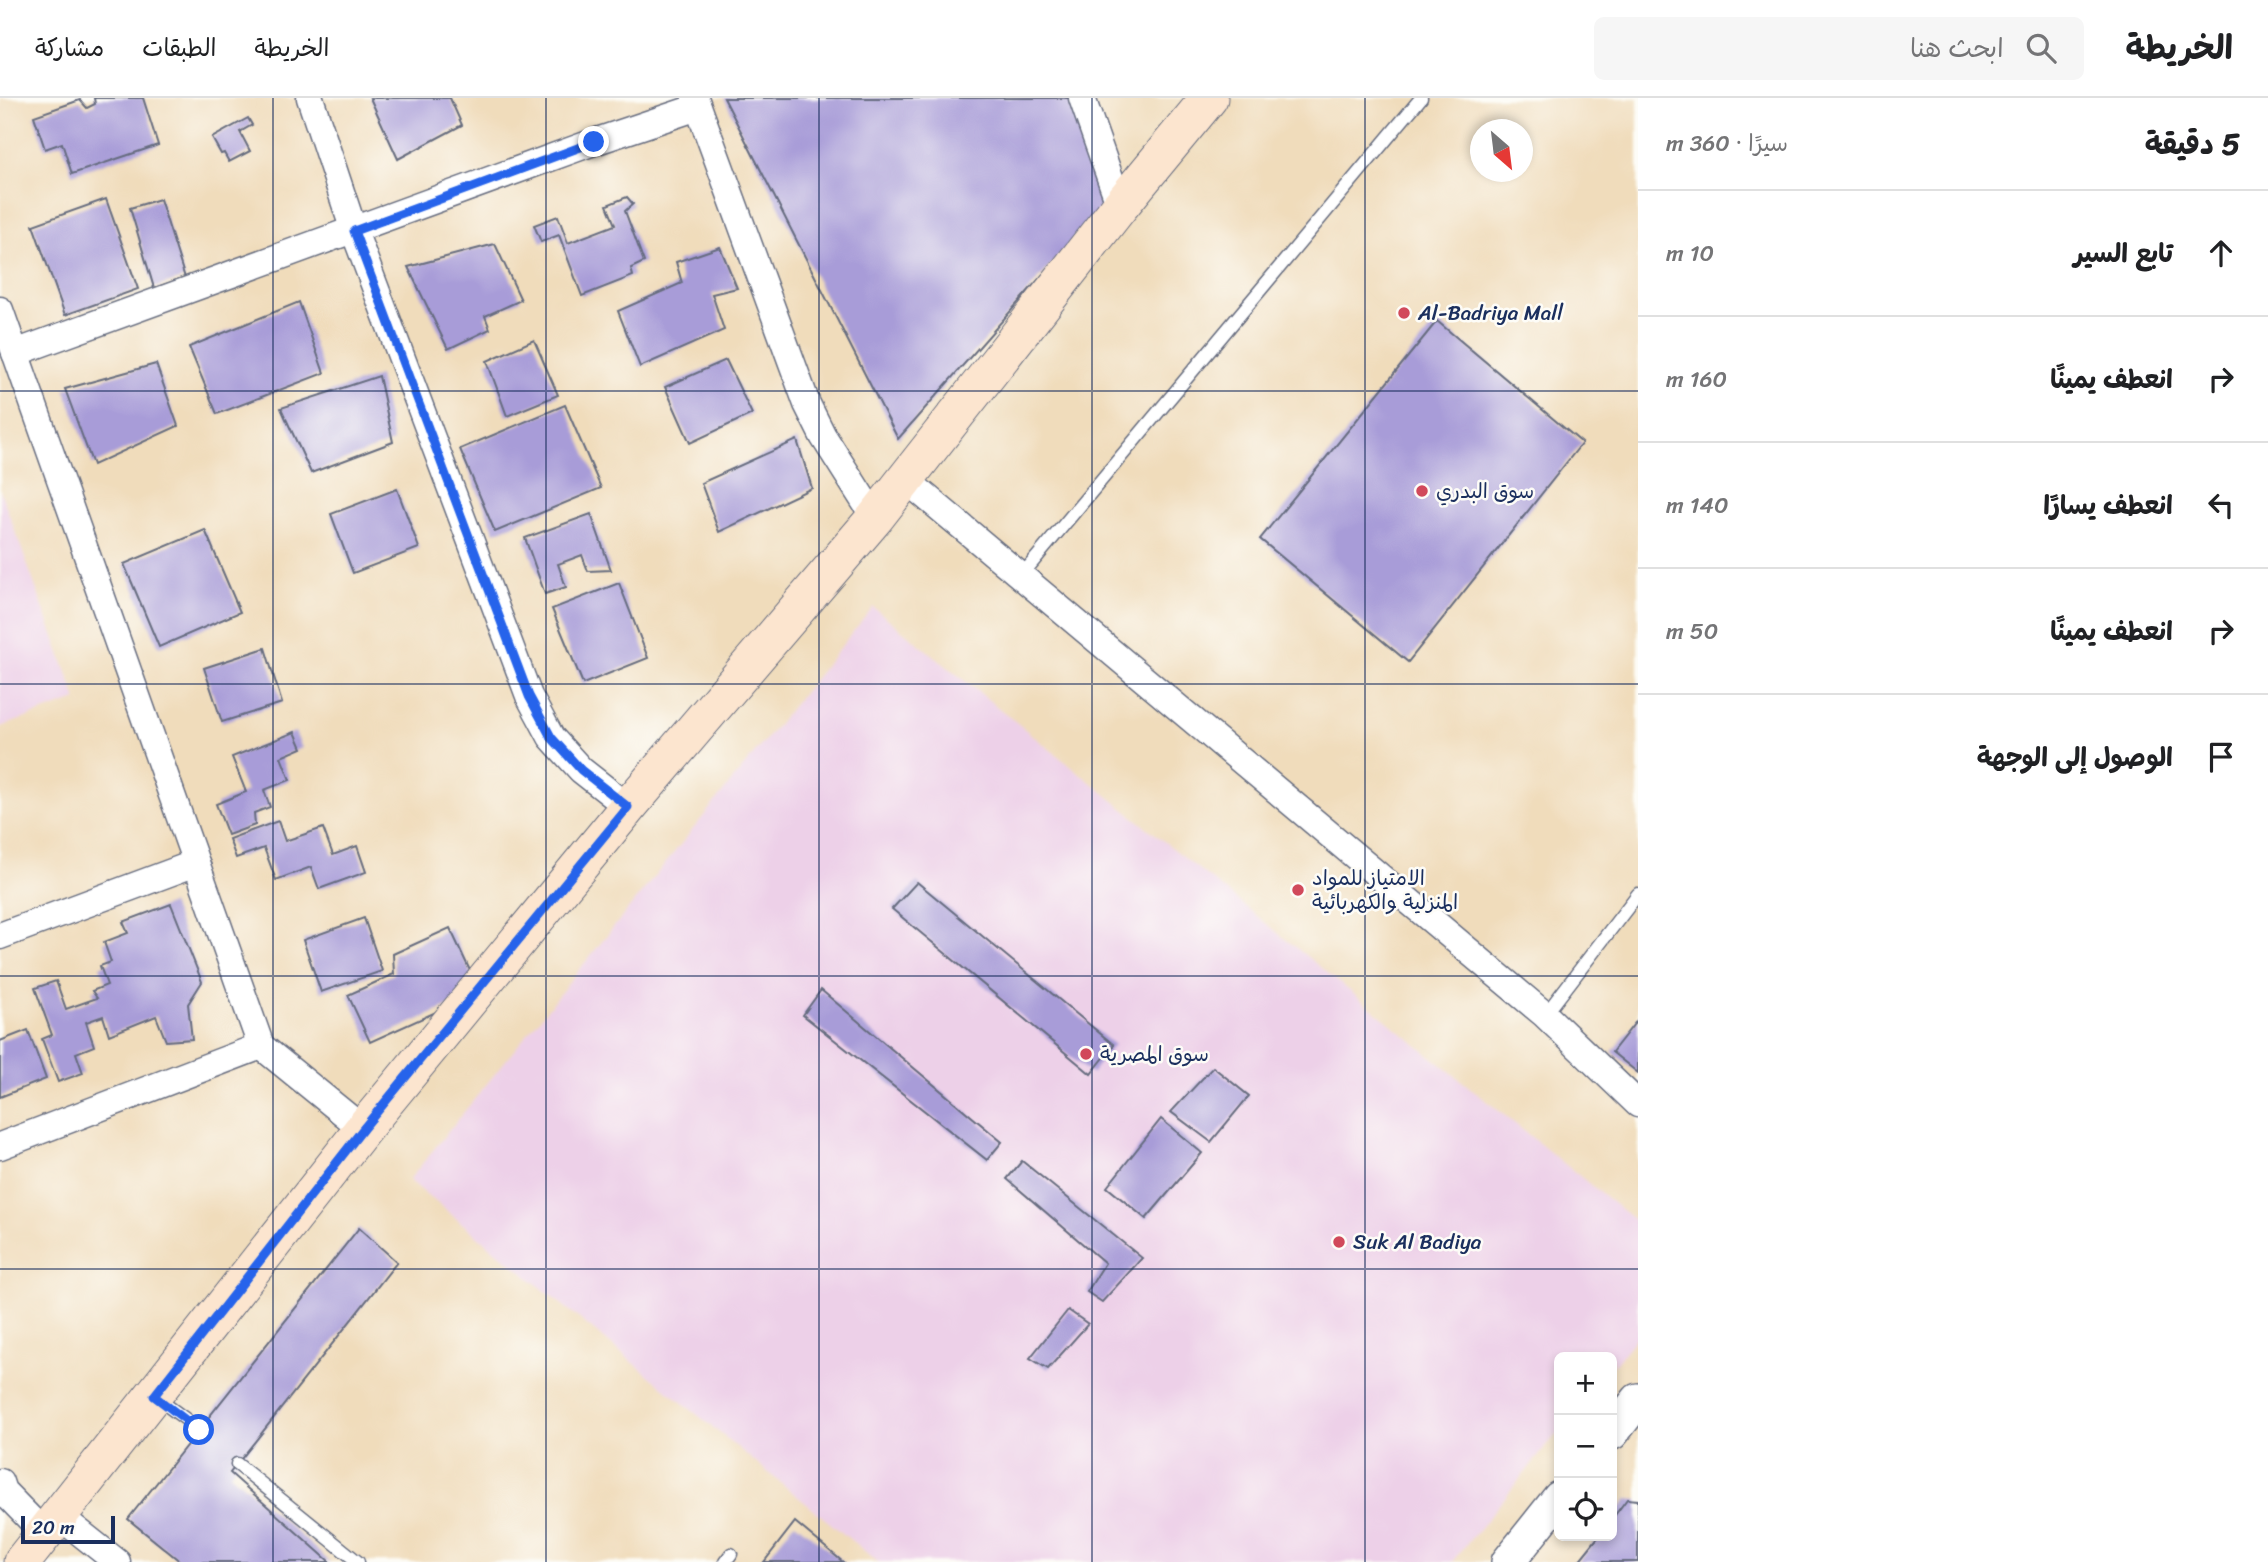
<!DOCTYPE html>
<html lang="ar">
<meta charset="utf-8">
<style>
body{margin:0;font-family:Sriracha,"Playpen Sans Arabic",sans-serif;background:#f6f6f6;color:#202124;direction:rtl}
.controls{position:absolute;right:21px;bottom:21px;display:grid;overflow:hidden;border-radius:10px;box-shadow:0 4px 10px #0003}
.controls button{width:63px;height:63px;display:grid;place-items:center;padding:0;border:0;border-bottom:2px solid #e0e0e0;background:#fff;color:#202124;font:35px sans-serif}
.compass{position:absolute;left:1470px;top:21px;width:63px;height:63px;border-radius:50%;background:#fff;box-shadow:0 4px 10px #0003;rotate:152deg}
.scale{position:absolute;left:21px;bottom:18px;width:94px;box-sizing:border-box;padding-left:7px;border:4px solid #1b2f5e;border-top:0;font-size:19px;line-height:24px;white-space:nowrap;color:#1b2f5e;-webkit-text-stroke:5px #fdfcf7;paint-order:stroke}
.stop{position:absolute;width:21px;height:21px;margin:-16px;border:5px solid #2563eb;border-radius:50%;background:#fff}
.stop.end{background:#2563eb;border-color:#fff;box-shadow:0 2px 7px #0008}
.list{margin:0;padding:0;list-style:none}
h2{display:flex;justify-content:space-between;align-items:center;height:91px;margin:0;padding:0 28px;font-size:30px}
h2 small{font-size:23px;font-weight:400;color:#757577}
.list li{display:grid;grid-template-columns:46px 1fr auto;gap:21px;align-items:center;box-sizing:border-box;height:126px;padding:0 28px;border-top:2px solid #e0e0e0}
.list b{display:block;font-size:26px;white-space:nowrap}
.list em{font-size:23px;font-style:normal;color:#757577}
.icon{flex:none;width:38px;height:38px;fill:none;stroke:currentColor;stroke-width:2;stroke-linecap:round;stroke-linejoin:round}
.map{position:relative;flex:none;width:1638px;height:1464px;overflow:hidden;direction:ltr}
header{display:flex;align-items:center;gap:42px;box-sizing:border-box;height:98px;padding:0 35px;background:#fff;border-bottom:2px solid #e0e0e0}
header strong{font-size:33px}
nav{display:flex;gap:38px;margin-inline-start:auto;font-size:24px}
.search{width:490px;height:63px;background:#f6f6f6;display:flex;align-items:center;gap:18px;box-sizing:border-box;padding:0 24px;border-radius:10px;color:#757577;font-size:26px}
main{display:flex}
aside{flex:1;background:#fff}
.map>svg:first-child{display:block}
.built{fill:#edd0e8}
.building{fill:#a89cd8}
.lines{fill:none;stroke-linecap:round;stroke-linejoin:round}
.service-casing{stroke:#666c7f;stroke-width:15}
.minor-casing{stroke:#666c7f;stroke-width:29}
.tertiary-casing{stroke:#666c7f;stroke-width:36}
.secondary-casing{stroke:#666c7f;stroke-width:39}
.service{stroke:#fff;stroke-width:12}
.minor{stroke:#fff;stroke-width:26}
.tertiary{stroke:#fff;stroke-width:33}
.secondary{stroke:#fce5cf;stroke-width:37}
.route{stroke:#2563eb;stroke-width:9}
.grid{fill:none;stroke:#1b2f5e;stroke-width:2;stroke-opacity:0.55}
.poi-dot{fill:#d1495b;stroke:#fdfcf7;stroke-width:2.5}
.labels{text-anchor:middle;stroke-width:5;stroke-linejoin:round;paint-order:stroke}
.poi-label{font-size:21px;fill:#1b2f5e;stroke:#fdfcf7;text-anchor:start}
</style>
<header>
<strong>الخريطة</strong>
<div class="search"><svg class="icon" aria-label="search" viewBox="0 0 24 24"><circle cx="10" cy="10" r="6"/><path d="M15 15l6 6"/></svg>ابحث هنا</div>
<nav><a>الخريطة</a><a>الطبقات</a><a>مشاركة</a></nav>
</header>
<main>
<aside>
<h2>5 دقيقة<small>سيرًا · 360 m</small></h2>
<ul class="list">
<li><svg class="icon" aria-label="ahead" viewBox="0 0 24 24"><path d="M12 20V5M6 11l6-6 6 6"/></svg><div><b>تابع السير</b></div><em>10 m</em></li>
<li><svg class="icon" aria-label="right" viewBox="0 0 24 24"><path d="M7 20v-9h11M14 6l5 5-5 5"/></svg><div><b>انعطف يمينًا</b></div><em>160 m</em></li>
<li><svg class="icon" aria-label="left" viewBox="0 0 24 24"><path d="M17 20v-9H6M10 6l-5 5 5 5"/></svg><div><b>انعطف يسارًا</b></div><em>140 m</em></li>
<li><svg class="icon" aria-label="right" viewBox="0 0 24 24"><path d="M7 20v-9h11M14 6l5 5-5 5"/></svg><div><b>انعطف يمينًا</b></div><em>50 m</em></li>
<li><svg class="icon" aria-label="arrive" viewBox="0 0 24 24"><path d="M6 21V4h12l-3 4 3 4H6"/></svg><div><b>الوصول إلى الوجهة</b></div></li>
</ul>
</aside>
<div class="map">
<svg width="1638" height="1464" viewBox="0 0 1638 1464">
<rect width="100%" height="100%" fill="#fdfcf7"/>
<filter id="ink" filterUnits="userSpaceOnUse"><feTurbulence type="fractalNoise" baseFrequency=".0143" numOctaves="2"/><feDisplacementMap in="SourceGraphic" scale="14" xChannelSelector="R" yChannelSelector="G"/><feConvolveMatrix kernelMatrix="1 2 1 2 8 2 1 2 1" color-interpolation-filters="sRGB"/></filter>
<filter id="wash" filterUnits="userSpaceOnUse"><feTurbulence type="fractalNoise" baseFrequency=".00686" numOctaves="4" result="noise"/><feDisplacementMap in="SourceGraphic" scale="28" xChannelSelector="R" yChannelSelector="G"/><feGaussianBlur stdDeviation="1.57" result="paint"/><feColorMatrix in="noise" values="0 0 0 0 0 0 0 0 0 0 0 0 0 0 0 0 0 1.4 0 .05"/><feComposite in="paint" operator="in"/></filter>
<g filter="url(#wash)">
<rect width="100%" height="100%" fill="#f0dcbb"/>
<!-- built -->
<g class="built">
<path d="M 0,392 L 77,602 L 0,629 Z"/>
<path d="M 873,509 L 1638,1125 L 1638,1237 L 1612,1269 L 1612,1259 L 1559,1259 L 1559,1333 L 1452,1464 L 878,1464 L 409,1082 Z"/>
</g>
<g id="blocks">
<!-- building -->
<g class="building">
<path d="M 94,0 L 143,0 L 158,47 L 72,76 L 62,45 L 45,51 L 34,18 L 80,2 L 87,10 L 95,6 Z"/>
<path d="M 370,0 L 450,0 L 462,27 L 398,61 Z"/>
<path d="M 724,0 L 1071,0 L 1105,106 L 898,341 Z"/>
<path d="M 248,20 L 252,27 L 240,34 L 250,53 L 229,64 L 224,55 L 221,56 L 212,40 Z"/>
<path d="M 627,99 L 633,106 L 625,113 L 644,164 L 631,170 L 633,178 L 582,198 L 559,137 L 541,144 L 534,127 L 558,118 L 568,145 L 615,127 L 607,107 Z"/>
<path d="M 106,101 L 138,191 L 65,217 L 33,127 Z"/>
<path d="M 160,101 L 185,180 L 154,190 L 130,110 Z"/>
<path d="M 495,146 L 521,202 L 485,218 L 490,231 L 448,251 L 408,169 Z"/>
<path d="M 720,149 L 737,190 L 712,196 L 724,232 L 640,269 L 618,213 L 682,185 L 676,164 Z"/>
<path d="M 299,204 L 324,275 L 217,316 L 189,249 Z"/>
<path d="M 1437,223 L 1582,345 L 1408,564 L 1260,441 Z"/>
<path d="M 534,242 L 558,297 L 507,318 L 487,263 Z"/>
<path d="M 726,262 L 752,316 L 690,345 L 665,289 Z"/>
<path d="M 156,266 L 178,328 L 93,367 L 65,291 Z"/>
<path d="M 379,278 L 393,344 L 311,375 L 281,310 Z"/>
<path d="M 565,307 L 601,390 L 495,434 L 460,351 Z"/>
<path d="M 797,342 L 812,390 L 719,434 L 701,385 Z"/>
<path d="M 397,391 L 419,450 L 353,475 L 331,416 Z"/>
<path d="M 591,416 L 611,472 L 588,473 L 582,457 L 558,466 L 566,489 L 545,496 L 525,440 Z"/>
<path d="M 205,432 L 240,514 L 159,549 L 124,466 Z"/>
<path d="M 619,485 L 648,560 L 583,586 L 552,511 Z"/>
<path d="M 265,550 L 282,605 L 222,624 L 204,570 Z"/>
<path d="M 295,634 L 302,650 L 281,659 L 290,682 L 264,692 L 270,709 L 254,715 L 255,727 L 228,737 L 216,706 L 246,694 L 232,659 Z"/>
<path d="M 278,723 L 285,743 L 323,730 L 333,757 L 357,748 L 366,774 L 319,791 L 311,769 L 276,782 L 264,750 L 236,760 L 229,741 Z"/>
<path d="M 917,784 L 1114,947 L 1091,976 L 892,811 Z"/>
<path d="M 171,806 L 202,884 L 188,906 L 192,941 L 166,943 L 156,918 L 109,937 L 103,918 L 86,924 L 94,948 L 76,955 L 83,975 L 58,984 L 42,941 L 52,937 L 35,890 L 56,883 L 66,911 L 97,900 L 92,893 L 107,887 L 100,868 L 111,864 L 104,844 L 128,835 L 123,824 Z"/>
<path d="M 364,820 L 382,873 L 321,894 L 303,842 Z"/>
<path d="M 450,830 L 480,894 L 370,944 L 348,897 L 394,876 L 393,856 Z"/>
<path d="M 821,892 L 1002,1044 L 987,1062 L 803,917 Z"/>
<path d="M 1638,921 L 1638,975 L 1612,954 Z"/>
<path d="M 28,932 L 46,981 L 0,999 L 0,943 Z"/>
<path d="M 1213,969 L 1249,998 L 1211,1044 L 1171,1014 Z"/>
<path d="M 1161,1021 L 1202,1055 L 1146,1121 L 1107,1089 Z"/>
<path d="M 1022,1063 L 1142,1160 L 1102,1204 L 1087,1194 L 1105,1165 L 1007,1081 Z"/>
<path d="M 359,1130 L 397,1164 L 230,1375 L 330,1464 L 181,1464 L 128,1421 Z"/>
<path d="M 1068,1212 L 1088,1226 L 1048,1271 L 1030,1260 Z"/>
<path d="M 1627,1401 L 1638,1402 L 1638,1464 L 1578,1464 L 1599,1438 L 1612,1438 L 1612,1421 Z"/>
<path d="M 795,1424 L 843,1464 L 764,1464 Z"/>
</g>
</g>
</g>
<g filter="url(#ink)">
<use href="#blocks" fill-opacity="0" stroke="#666c7f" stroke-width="2"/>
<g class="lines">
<!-- service casing -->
<g class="service-casing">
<g id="service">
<path d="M 1021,478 L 1421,0"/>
<path d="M 1545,917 L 1638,796"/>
<path d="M 154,1298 L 199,1331"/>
<path d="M 237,1366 L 358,1464"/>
<path d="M 725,1464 L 731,1456"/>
</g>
</g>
<!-- minor casing -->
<g class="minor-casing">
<g id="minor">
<path d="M 310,0 L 354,133 L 529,598 L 551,639 L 581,672 L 628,709"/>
<path d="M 695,0 L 807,306 L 823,338 L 875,420"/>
<path d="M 1082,0 L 1120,108"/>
<path d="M 0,212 L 261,948 L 363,1031"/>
<path d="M 15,255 L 594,44 L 698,9"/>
<path d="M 905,381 L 1545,917 L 1638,1006"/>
<path d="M 0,838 L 196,765"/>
<path d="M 0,1048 L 261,948"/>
<path d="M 0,1384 L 3,1393 L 44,1435"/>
<path d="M 58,1417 L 117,1464"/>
</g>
</g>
<!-- tertiary casing -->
<g class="tertiary-casing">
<g id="tertiary">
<path d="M 1612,1335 L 1638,1302"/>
<path d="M 1508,1464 L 1559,1400"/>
</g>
</g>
<!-- secondary casing -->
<g class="secondary-casing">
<path id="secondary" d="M 22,1464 L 363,1031 L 628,709 L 875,420 L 1120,108 L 1209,0"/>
</g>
<!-- service -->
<use href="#service" class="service"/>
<!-- minor -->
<use href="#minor" class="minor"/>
<!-- tertiary -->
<use href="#tertiary" class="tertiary"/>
<!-- secondary -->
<use href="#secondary" class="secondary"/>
</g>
</g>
<g class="lines" filter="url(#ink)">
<!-- route -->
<path class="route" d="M 199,1332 L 154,1298 L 363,1031 L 628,709 L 581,672 L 551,639 L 529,598 L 354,133 L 594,44"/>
</g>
<!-- grid -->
<path class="grid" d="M 273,0 L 273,1464M 546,0 L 546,1464M 819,0 L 819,1464M 1092,0 L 1092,1464M 1365,0 L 1365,1464M 0,293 L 1638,293M 0,586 L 1638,586M 0,878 L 1638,878M 0,1171 L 1638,1171"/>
<!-- markers -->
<g class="poi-dot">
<circle cx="1404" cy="215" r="7"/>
<circle cx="1422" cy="393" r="7"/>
<circle cx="1298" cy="792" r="7"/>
<circle cx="1086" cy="956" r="7"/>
<circle cx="1339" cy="1144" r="7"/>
</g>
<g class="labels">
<!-- poi labels -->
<g class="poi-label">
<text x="1418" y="222">Al-Badriya Mall</text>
<text x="1436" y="400">سوق البدري</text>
<text x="1312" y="787">الامتياز للمواد<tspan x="1312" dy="24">المنزلية والكهربائية</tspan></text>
<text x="1100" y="963">سوق المصرية</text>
<text x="1353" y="1151">Suk Al Badiya</text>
</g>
</g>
</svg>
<div class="controls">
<button>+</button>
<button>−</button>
<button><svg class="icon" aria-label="locate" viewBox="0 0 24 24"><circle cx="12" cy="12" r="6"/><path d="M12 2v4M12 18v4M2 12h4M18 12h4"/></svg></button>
</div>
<svg class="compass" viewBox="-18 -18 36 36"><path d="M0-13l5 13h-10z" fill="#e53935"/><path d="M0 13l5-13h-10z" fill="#757577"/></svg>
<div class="scale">20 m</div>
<div class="stop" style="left:199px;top:1332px"></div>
<div class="stop end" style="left:594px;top:44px"></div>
</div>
</main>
